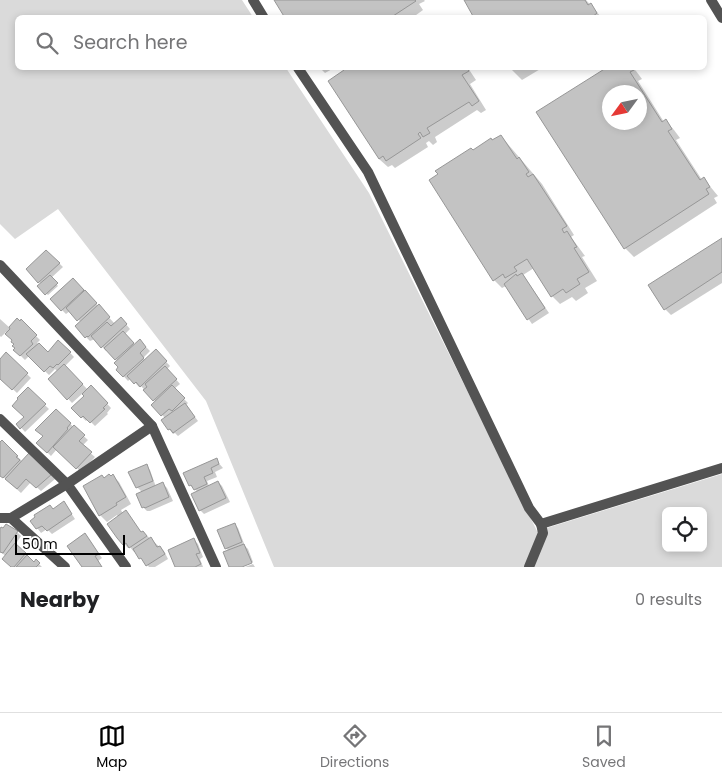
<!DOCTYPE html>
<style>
body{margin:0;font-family:Poppins,sans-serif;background:#f2f2f2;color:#202124}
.controls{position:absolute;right:15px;bottom:15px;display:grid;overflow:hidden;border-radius:8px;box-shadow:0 2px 8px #0003}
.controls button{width:45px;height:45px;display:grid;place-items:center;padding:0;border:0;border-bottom:1px solid #e0e0e0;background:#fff;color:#202124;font:25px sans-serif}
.compass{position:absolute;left:602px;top:85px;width:45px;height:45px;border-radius:50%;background:#fff;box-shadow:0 2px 8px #0003;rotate:237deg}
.scale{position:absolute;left:15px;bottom:12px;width:110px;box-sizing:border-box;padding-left:5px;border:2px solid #000;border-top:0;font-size:14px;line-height:18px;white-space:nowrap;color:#000;-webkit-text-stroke:4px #fff;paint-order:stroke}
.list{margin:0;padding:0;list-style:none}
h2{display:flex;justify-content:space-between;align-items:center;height:65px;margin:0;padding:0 20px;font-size:21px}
h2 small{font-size:16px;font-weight:400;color:#757577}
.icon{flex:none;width:28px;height:28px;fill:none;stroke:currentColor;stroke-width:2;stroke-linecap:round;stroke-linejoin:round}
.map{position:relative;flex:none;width:722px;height:567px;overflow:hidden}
.search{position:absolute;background:#fff;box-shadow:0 2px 8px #0003;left:15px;right:15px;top:15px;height:55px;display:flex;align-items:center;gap:12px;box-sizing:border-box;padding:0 18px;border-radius:8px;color:#757577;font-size:19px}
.sheet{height:145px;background:#fff}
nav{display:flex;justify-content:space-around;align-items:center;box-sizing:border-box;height:70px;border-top:1px solid #e0e0e0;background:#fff;font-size:14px;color:#757577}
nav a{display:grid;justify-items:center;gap:2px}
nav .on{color:#000}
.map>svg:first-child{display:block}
.green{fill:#dadada;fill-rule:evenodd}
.shadow{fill:#0003;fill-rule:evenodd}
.building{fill:#c3c3c3;stroke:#979797;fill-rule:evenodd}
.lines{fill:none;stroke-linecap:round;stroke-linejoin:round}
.minor{stroke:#535353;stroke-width:10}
.tertiary{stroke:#535353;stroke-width:10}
</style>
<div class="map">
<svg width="722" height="567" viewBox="0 0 722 567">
<rect width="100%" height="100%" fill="#fff"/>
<!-- green -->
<path class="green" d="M 0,0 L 242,0 L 253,17 L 18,18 L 18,68 L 286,68 L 369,193 L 537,531 L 722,474 L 722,567 L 274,567 L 206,401 L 58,209 L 15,239 L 0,224 ZM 666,511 L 703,511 L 703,548 L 666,548 Z"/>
<!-- shadow -->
<g class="shadow">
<path d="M 276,0 L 424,0 L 425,1 L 419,4 L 423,10 L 412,18 L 287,18 Z"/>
<path d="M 465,0 L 586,0 L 602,18 L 476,18 Z"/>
<path d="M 320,68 L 334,68 L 325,73 Z"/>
<path d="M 344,68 L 468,68 L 476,80 L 470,84 L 486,110 L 481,113 L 477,110 L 435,137 L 437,142 L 433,145 L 429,141 L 426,143 L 428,147 L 395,168 L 392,165 L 388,167 L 379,159 Z"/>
<path d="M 510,68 L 542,68 L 522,80 Z"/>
<path d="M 608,68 L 633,68 L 636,71 L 642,79 L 638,81 L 664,122 L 666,121 L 674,130 L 680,138 L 676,140 L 702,180 L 704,179 L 718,196 L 714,198 L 717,203 L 634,257 L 625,248 L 538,113 ZM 610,92 L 640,92 L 640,122 L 610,122 Z"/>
<path d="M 501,136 L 542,184 L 574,235 L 571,237 L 585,256 L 582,257 L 597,281 L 585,288 L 588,293 L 576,301 L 572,297 L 560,304 L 552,296 L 534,268 L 523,275 L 549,313 L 532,324 L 506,286 L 502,288 L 494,280 L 473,151 Z"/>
<path d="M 722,239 L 722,283 L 671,315 L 665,309 Z"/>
<path d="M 49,253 L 63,267 L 51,278 L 58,286 L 48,295 L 39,286 L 41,284 L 27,269 Z"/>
<path d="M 73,279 L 115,324 L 125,323 L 130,329 L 125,334 L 135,345 L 140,341 L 150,351 L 143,358 L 145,360 L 156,351 L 170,366 L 167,369 L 180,384 L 174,389 L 188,403 L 186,405 L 198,421 L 178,436 L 175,433 L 173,434 L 162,420 L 165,418 L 153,405 L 156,402 L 140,385 L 139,387 L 131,378 L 128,381 L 118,370 L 120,367 L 118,361 L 107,350 L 106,351 L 95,339 L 90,341 L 86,337 L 81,322 L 70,311 L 66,314 L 51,299 Z"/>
<path d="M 0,319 L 10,328 L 21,321 L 40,340 L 37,343 L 48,353 L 59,341 L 74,357 L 65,366 L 88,390 L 91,387 L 111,408 L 107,413 L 108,414 L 95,426 L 88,419 L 86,421 L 73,408 L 86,396 L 83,393 L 72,403 L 50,379 L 58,372 L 55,369 L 49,375 L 29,356 L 25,360 L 19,354 L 14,340 L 6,332 L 1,337 L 0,336 Z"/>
<path d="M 6,354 L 31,378 L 17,393 L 0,377 L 0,360 Z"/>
<path d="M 28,389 L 49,409 L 25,432 L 18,424 L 25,417 Z"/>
<path d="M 56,411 L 88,440 L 82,446 L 95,457 L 81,472 L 57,449 L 51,456 L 42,447 L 44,437 Z"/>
<path d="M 2,442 L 23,462 L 30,455 L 55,479 L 41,491 L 31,482 L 21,493 L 0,474 L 0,444 Z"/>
<path d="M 216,460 L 223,468 L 215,472 L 217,477 L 207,481 L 209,486 L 218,482 L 222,486 L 230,502 L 204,514 L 200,510 L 198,492 L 190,485 Z"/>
<path d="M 146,466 L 150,470 L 156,487 L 163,484 L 167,488 L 173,501 L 150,511 L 147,511 L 143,507 L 143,493 L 137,487 Z"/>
<path d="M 113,476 L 119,482 L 131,504 L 121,510 L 123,514 L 142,533 L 143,532 L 164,551 L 168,559 L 155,567 L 149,567 L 135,551 L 134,552 L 130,547 L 128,548 L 118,537 L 118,517 L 117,515 L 107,522 L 100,515 L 85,486 Z"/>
<path d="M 67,507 L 75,519 L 52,534 L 47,529 L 41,533 L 32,521 L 53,510 Z"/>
<path d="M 234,524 L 238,528 L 245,546 L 248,549 L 253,562 L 239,567 L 231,567 L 229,551 L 226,548 Z"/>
<path d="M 0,532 L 17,532 L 21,536 L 15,545 L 34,563 L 36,561 L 42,567 L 12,567 L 6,556 L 0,552 Z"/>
<path d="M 85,535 L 102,558 L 98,561 L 102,567 L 83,567 Z"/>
<path d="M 194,540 L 198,544 L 203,557 L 200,559 L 203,567 L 176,567 Z"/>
<path d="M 253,564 L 255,567 L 245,567 Z"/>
</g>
<!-- building -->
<g class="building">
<path d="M 274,0 L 415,0 L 416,1 L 390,18 L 285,18 Z"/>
<path d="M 464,0 L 585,0 L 588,5 L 591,3 L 597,13 L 591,18 L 474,18 Z"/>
<path d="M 342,68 L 467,68 L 469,71 L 462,75 L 479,101 L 472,106 L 469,102 L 427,128 L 430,133 L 423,137 L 420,132 L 418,134 L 421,138 L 386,161 L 383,156 L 379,159 L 328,81 L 344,70 Z"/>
<path d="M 606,68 L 633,68 L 634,70 L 630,72 L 662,122 L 666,119 L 672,129 L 668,131 L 700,180 L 704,177 L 710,187 L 706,189 L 709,194 L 624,249 L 536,112 ZM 610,92 L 640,92 L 640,122 L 610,122 Z"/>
<path d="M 501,135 L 517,159 L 519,157 L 529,172 L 526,174 L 528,177 L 533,174 L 567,226 L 562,229 L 564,233 L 567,231 L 577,247 L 574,248 L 589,272 L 577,279 L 580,284 L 566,293 L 563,289 L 551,297 L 527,259 L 514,267 L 517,271 L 505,278 L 503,274 L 493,281 L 429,180 L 438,174 L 435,171 L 471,148 L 473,150 L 491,138 L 492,140 Z"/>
<path d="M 722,238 L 722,272 L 664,310 L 648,285 Z"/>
<path d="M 46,250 L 60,263 L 38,283 L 26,269 Z"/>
<path d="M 522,273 L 545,308 L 527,320 L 504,284 L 516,274 L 517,276 Z"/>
<path d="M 50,275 L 58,283 L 45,295 L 37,286 Z"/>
<path d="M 73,278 L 84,290 L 61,311 L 50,299 Z"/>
<path d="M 85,290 L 97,303 L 77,321 L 66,308 Z"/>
<path d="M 99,304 L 110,317 L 88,337 L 87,336 L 85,338 L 75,326 Z"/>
<path d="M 121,317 L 127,324 L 101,348 L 91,336 L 107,322 L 111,326 Z"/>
<path d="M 17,318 L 20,321 L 21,319 L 37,335 L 31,341 L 33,344 L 20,356 L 13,350 L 15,348 L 12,346 L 14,344 L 11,342 L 12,340 L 5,334 L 10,329 L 9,327 Z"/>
<path d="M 123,331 L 134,343 L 115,360 L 104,348 Z"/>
<path d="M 140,339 L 146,347 L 140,353 L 144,358 L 123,377 L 116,370 L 118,367 L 114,363 Z"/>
<path d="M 58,340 L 71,352 L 58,365 L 57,364 L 53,368 L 50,366 L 44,372 L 26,354 L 39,343 L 48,352 Z"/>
<path d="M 156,349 L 167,361 L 140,387 L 136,382 L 134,384 L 127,376 Z"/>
<path d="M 6,352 L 28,373 L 12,390 L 0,379 L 0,359 Z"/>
<path d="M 64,364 L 83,384 L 67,400 L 48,379 Z"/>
<path d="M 165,366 L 177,379 L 153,401 L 143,390 L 147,387 L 145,384 Z"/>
<path d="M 91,385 L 108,403 L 103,408 L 105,409 L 90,423 L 83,416 L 81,418 L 71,408 L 84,396 L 82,394 Z"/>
<path d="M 172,385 L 185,398 L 172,411 L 169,409 L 161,416 L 151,405 Z"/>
<path d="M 28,387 L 46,404 L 20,429 L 16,424 L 24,417 L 12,406 L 18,399 L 17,398 Z"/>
<path d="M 185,403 L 195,417 L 173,433 L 170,429 L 168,430 L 161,420 Z"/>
<path d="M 56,409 L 71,423 L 67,428 L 68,429 L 47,453 L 36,443 L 43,436 L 35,430 Z"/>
<path d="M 74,425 L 85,435 L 79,441 L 92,452 L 76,469 L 53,447 Z"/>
<path d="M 2,440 L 18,456 L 16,457 L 20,460 L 3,478 L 0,476 L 0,442 Z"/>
<path d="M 29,453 L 52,474 L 36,488 L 26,479 L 17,489 L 5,479 Z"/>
<path d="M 217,458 L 219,464 L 211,468 L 213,473 L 204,477 L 207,484 L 194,490 L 191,485 L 189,486 L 183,473 Z"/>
<path d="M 147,464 L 153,481 L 136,488 L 128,472 Z"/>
<path d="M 109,474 L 111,476 L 113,474 L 126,497 L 116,503 L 117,505 L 99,516 L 83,486 L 102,475 L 104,478 Z"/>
<path d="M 218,481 L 226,498 L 199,511 L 191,494 Z"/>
<path d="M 163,482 L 169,497 L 145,508 L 144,507 L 142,508 L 136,494 Z"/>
<path d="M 64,501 L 72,514 L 47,531 L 42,526 L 36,529 L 30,521 L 35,517 L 34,515 L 50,505 L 53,509 Z"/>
<path d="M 126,510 L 141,532 L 143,531 L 147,536 L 129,548 L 126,543 L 123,545 L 117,538 L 107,524 Z"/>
<path d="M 235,523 L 242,542 L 225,549 L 217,530 Z"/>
<path d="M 6,524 L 18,531 L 3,553 L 0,552 L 0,529 L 1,527 L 3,528 Z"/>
<path d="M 85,533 L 99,554 L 95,556 L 102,567 L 82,567 L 67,546 Z"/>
<path d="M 151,537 L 157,547 L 160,546 L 165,554 L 146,566 L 141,558 L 139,559 L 133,549 Z"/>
<path d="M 194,538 L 200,553 L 196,554 L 201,564 L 195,567 L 175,567 L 168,550 Z"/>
<path d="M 15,543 L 26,553 L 14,567 L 11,567 L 2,559 Z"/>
<path d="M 244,544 L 252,563 L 242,567 L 229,567 L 223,552 Z"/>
<path d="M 27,555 L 34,562 L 36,559 L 40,563 L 36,567 L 16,567 Z"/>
</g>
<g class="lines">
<!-- minor -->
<g class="minor">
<path d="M 253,0 L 264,18"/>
<path d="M 298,68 L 368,172 L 529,508 L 541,524 L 543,533 L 529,567"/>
<path d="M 0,265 L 152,426 L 216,567"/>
<path d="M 0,419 L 67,484 L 126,567"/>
<path d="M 0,518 L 11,518 L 65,567"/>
<path d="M 11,518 L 67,484 L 152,426"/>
<path d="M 541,524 L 722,468"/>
</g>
<!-- tertiary -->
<path class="tertiary" d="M 711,0 L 722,18"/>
</g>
</svg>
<div class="controls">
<button><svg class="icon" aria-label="locate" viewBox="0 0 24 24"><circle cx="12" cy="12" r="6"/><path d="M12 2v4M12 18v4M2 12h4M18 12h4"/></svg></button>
</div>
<svg class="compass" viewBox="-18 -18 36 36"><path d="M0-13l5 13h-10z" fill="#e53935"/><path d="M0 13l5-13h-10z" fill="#757577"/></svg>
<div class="scale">50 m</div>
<div class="search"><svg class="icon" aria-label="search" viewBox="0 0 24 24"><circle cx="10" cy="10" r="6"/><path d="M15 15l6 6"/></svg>Search here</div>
</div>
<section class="sheet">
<h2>Nearby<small>0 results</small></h2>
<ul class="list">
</ul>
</section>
<nav>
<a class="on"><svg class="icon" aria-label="map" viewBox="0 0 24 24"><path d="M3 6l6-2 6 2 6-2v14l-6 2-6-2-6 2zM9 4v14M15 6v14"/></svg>Map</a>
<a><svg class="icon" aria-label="directions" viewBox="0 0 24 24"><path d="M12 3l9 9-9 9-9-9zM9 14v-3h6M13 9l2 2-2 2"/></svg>Directions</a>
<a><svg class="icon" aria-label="saved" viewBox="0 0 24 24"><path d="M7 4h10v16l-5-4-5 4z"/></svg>Saved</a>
</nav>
